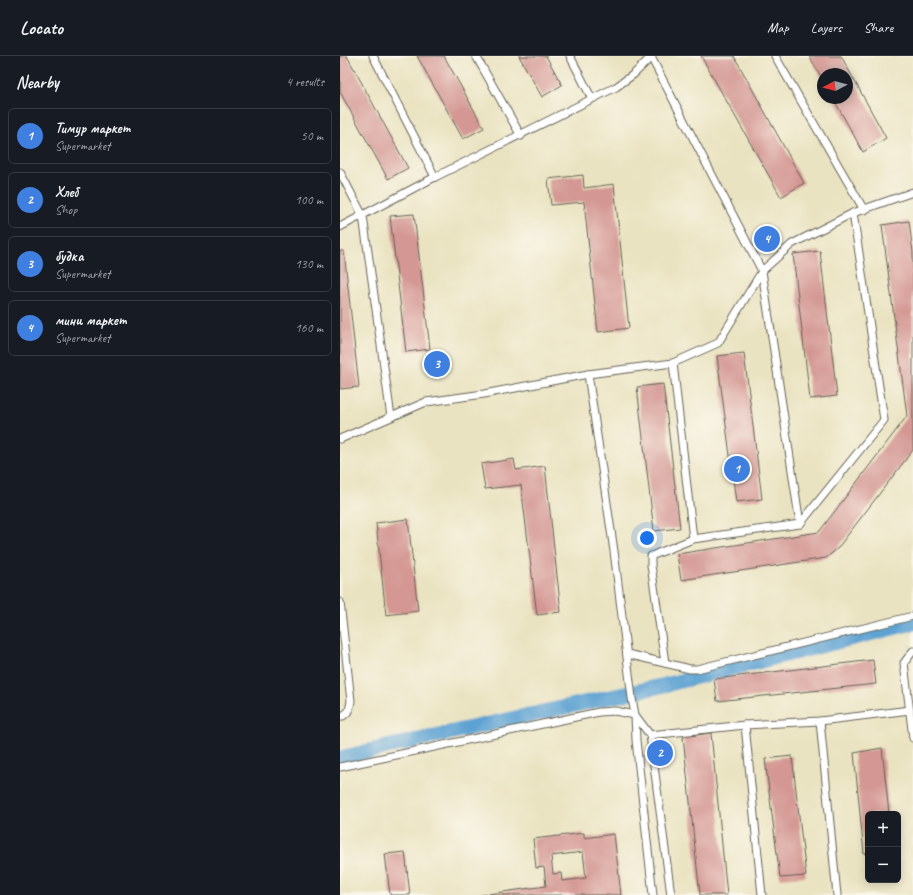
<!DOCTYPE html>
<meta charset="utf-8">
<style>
body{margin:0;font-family:Caveat,sans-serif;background:#20242c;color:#f1f3f6}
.controls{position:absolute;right:12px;bottom:12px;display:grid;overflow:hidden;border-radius:6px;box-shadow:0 2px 10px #0003}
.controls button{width:36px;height:36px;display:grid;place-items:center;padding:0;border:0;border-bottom:1px solid #363941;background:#171b24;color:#f1f3f6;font:20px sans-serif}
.compass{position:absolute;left:477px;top:12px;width:36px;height:36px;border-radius:50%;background:#171b24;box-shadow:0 2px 10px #0003;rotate:263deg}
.you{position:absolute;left:307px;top:482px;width:14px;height:14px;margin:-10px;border:3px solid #fff;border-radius:50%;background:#1a73e8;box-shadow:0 0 0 6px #1a73e833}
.badge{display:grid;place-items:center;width:26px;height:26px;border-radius:50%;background:#0f766e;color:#fff;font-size:13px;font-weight:700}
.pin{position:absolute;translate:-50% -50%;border:2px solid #fff;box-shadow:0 1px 4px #0006}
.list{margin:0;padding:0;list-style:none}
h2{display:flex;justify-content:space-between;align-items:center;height:52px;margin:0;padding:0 16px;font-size:17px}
h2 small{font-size:13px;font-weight:400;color:#9ea1a6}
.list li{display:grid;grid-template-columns:26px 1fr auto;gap:12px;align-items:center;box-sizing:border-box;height:56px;margin:0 8px 8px;padding:0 8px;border:1px solid #363941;border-radius:6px}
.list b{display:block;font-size:15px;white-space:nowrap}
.list p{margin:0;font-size:13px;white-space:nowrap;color:#9ea1a6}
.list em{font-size:13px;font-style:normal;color:#9ea1a6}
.map{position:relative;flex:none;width:573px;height:839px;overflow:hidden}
header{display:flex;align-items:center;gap:24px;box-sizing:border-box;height:56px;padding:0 20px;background:#171b24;border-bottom:1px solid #363941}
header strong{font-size:19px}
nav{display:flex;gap:22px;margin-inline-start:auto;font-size:14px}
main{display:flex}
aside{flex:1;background:#171b24}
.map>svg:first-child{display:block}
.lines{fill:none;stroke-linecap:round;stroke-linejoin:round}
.canal{stroke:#5da2d2;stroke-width:15}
.building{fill:#d49793;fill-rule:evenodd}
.service-casing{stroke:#646256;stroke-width:9}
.service{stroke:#fff;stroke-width:7}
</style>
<header>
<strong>Locato</strong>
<nav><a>Map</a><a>Layers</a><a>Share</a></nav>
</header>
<main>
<aside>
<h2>Nearby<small>4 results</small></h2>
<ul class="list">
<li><span class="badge" style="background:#3f7fe0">1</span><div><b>Тимур маркет</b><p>Supermarket</p></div><em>50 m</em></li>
<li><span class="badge" style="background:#3f7fe0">2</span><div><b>Хлеб</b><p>Shop</p></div><em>100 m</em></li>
<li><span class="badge" style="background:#3f7fe0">3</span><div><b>будка</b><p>Supermarket</p></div><em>130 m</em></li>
<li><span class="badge" style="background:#3f7fe0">4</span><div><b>мини маркет</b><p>Supermarket</p></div><em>160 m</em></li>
</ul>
</aside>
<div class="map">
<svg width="573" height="839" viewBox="0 0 573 839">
<rect width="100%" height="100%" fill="#fbf7ec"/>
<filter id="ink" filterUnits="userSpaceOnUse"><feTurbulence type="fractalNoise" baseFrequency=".025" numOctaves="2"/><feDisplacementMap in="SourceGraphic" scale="8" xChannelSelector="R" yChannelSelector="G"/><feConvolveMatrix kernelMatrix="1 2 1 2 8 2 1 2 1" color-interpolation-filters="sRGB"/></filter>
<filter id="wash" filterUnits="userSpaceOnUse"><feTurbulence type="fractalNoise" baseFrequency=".012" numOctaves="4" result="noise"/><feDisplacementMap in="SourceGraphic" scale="16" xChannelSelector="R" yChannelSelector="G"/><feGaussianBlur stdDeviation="0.9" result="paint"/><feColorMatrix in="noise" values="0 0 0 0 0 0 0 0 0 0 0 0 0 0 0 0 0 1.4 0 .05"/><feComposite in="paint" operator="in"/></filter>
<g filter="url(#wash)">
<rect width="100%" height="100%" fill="#eae3c1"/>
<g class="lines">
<!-- canal -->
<path class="canal" d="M 0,702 L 68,686 L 325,629 L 573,567"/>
</g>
<g id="blocks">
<!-- building -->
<g class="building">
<path d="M 0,0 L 7,0 L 68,112 L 48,123 L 0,36 Z"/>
<path d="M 77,0 L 104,0 L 144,72 L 123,83 Z"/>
<path d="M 179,0 L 206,0 L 222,29 L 202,41 Z"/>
<path d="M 361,0 L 394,0 L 464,127 L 441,141 Z"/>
<path d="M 469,0 L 501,0 L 546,82 L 523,96 L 493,42 L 507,42 L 507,18 L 483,18 L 483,24 Z"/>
<path d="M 243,119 L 244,132 L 274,128 L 289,272 L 258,276 L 244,146 L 211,149 L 208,123 Z"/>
<path d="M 74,158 L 90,293 L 66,296 L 50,160 Z"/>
<path d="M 569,165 L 573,196 L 573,394 L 497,493 L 486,502 L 341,524 L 337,498 L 479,476 L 567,360 L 542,169 Z"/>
<path d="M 0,195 L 4,195 L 19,331 L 0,333 Z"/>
<path d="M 480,195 L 497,340 L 470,343 L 453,198 Z"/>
<path d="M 404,297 L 422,443 L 396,446 L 377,300 Z"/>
<path d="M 323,328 L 340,472 L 314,475 L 297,331 Z"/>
<path d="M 174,403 L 176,414 L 205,410 L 221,556 L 197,559 L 181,429 L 145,433 L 141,408 Z"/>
<path d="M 68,463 L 78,555 L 46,559 L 36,467 Z"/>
<path d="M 533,604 L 536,628 L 377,645 L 374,623 Z"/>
<path d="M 371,677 L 387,839 L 360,839 L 343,681 Z"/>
<path d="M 542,692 L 549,758 L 528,758 L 528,797 L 524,798 L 514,697 Z"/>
<path d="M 452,700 L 466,820 L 440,822 L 425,703 Z"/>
<path d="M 244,777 L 244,782 L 274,778 L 281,839 L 141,839 L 206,830 L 204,811 L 196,812 L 193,783 ZM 243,796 L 246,822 L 222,825 L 221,817 L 213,818 L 211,800 Z"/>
<path d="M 65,796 L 70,839 L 50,839 L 45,798 Z"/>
</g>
</g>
</g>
<g filter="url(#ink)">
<use href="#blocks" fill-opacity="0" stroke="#646256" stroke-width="1"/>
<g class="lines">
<!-- service casing -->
<g class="service-casing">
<g id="service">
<path d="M 33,0 L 95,121"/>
<path d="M 136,0 L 181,80"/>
<path d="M 230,0 L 252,43"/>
<path d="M 435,0 L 524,154"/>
<path d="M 311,1 L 422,215 L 460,468"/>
<path d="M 0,116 L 23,160 L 51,361"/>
<path d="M 0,171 L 95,121 L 276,31 L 294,18 L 312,0"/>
<path d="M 333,307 L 353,483"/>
<path d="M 248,318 L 274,495 L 292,642 L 295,659 L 296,684 L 313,839"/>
<path d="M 0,383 L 86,346 L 144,338 L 248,318 L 333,307 L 378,287 L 422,215 L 452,188 L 513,157 L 573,136"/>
<path d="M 0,546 L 11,645 L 9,655 L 3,660 L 0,660"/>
<path d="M 573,595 L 564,607 L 573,682"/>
<path d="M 287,598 L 350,613 L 357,613 L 573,560"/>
<path d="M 325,607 L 311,509 L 311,500 L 353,483 L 460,468 L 544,364 L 513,157"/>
<path d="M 480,665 L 497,839"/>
<path d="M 405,669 L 422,839"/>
<path d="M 310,679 L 405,669 L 480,665 L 570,654"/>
<path d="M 0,711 L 259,656 L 275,655 L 295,659 L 310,679 L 331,839"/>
</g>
</g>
<!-- service -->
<use href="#service" class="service"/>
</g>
</g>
</svg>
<div class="controls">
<button>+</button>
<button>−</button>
</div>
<svg class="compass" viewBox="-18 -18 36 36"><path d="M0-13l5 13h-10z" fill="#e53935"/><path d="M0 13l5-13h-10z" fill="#9ea1a6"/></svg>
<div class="you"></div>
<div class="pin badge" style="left:397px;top:413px;background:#3f7fe0">1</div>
<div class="pin badge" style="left:320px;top:697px;background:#3f7fe0">2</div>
<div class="pin badge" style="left:97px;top:308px;background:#3f7fe0">3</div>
<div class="pin badge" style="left:427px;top:183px;background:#3f7fe0">4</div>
</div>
</main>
